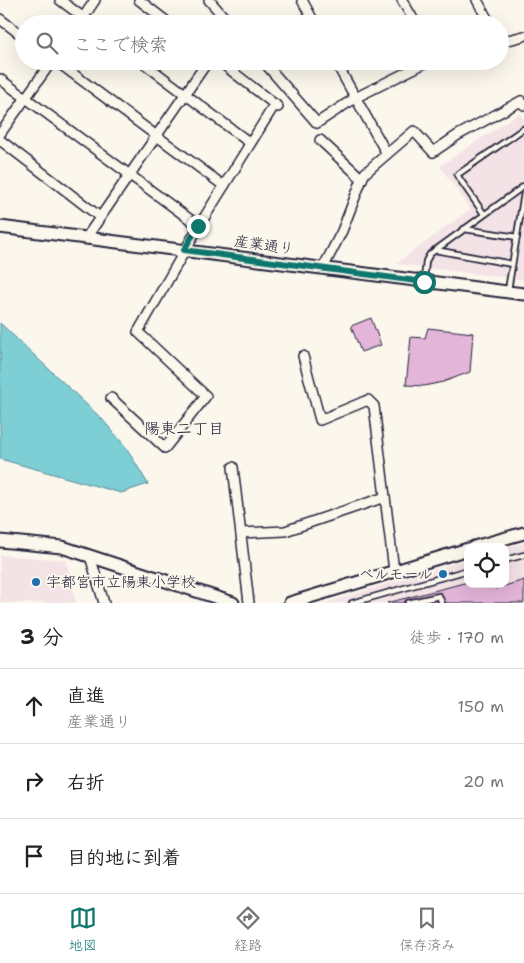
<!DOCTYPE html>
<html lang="ja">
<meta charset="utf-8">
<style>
body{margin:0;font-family:"Shantell Sans","Klee One",sans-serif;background:#f6f6f6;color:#202124}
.controls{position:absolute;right:15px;bottom:15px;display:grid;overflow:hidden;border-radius:10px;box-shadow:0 5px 20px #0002}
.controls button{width:45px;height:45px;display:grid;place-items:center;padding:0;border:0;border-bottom:1px solid #e0e0e0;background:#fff;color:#202124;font:25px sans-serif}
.stop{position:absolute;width:15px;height:15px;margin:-11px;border:4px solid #0f766e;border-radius:50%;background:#fff}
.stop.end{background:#0f766e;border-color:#fff;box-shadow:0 1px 5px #0008}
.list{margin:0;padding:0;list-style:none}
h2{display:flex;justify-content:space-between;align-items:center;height:65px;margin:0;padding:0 20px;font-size:21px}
h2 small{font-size:16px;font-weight:400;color:#757577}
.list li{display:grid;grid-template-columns:32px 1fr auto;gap:15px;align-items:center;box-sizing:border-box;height:75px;padding:0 20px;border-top:1px solid #e0e0e0}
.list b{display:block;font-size:19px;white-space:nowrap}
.list p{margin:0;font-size:16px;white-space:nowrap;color:#757577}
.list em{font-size:16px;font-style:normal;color:#757577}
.icon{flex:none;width:28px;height:28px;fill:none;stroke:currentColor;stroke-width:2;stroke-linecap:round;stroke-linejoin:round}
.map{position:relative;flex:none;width:524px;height:603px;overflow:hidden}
.search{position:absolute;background:#fff;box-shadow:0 5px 20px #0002;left:15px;right:15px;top:15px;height:55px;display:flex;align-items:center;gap:12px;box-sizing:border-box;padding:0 18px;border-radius:28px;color:#757577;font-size:19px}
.sheet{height:290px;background:#fff}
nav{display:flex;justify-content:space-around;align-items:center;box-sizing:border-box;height:70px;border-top:1px solid #e0e0e0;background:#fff;font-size:14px;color:#757577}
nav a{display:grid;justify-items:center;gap:2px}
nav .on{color:#0f766e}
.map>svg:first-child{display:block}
.built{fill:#f4e3e6}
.water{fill:#7dced5;stroke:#598997}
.building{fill:#e3b5d9;stroke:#22223b}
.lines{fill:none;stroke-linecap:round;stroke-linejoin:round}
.service-casing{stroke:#22223b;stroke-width:8}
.minor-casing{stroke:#22223b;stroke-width:12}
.tertiary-casing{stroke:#22223b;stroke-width:15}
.service{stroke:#fbf7ec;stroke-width:4.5}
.minor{stroke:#fbf7ec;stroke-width:9}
.tertiary{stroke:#fbf7ec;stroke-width:11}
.route{stroke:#0f766e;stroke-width:6}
.poi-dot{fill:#1f6fb2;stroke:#fbf7ec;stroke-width:2}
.labels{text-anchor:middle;stroke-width:4;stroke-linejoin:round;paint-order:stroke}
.street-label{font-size:15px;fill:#22223b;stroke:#fbf7ec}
.poi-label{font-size:15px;fill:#22223b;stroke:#fbf7ec;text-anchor:end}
.neighbourhood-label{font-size:16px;fill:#22223b;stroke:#fbf7ec}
</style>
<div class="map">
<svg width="524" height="603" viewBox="0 0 524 603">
<rect width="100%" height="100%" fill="#fbf7ec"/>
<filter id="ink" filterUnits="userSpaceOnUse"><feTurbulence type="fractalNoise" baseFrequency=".02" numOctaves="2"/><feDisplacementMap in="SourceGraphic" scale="10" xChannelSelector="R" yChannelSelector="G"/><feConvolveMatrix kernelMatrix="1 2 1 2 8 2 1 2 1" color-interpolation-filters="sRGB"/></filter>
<g filter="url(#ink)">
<!-- built -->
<g class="built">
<path d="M 519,113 L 524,120 L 524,280 L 396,264 L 470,209 L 440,166 Z"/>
<path d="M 524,543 L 524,603 L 325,603 L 468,559 L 468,584 L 505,584 L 505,548 Z"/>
<path d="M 0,555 L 66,560 L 76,603 L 0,603 Z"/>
</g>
<!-- water -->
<path class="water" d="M 0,323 L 102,419 L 126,447 L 148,484 L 121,493 L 0,459 Z"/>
<!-- building -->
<g class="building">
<path d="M 371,318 L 381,345 L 361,352 L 351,326 Z"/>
<path d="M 428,328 L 473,333 L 470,372 L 443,382 L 424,386 L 406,385 L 411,337 L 425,338 Z"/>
<path d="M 524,580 L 524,603 L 387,603 L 468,582 L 468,584 L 494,584 L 495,589 Z"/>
</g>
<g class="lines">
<!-- service casing -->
<g class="service-casing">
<g id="service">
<path d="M 484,214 L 457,175 L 523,129 L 524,130"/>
<path d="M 464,229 L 517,237"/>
<path d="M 435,250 L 512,264"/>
<path d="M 424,280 L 426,261 L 430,254 L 524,186"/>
<path d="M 508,290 L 524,193"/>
<path d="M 505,560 L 524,555"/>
<path d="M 352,603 L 468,570"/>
<path d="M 408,603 L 439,596 L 442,603"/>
</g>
</g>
<!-- minor casing -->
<g class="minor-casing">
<g id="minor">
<path d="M 60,0 L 92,24"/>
<path d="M 139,0 L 170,24"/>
<path d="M 209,0 L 230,24"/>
<path d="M 302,0 L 315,24"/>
<path d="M 402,0 L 416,24"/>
<path d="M 477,0 L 490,24"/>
<path d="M 0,19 L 24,37"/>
<path d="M 79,24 L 95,0"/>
<path d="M 500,42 L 524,36"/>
<path d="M 56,61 L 224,186"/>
<path d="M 141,61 L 250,143"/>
<path d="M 219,61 L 278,107"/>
<path d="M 263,61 L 317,123 L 355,98 L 429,61"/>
<path d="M 0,79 L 199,226"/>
<path d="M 0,134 L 52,61"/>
<path d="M 0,140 L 100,217"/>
<path d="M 320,140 L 362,179"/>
<path d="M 387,154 L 414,131 L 433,152 L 458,135 L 521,101 L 524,105"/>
<path d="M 86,238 L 208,61"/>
<path d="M 323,268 L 342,231 L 362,179 L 365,173 L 387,154 L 335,61"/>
<path d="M 303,356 L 320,420 L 368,400 L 374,406 L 394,571"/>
<path d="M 111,398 L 165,448 L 206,396 L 138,332 L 199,226 L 275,104"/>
<path d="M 233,467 L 249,603"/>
<path d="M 241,533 L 285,531 L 385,497"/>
<path d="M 90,556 L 104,603"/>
</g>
</g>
<!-- tertiary casing -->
<g class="tertiary-casing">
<g id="tertiary">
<path d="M 0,227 L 524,294"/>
<path d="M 0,541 L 62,547 L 233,603"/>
<path d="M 474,547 L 524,533"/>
<path d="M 290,603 L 468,549"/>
</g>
</g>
<!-- service -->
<use href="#service" class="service"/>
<!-- minor -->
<use href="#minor" class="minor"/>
<!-- tertiary -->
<use href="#tertiary" class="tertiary"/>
</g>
</g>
<g class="lines" filter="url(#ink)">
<!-- route -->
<path class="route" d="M 198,226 L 184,250 L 424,282"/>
</g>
<!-- markers -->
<g class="poi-dot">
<circle cx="443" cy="574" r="5"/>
<circle cx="36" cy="582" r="5"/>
</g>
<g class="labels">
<!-- street labels -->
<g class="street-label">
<text transform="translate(264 245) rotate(8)" y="5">産業通り</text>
</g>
<!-- poi labels -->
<g class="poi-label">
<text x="433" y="579">ベルモール</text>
<text x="46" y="587" text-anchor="start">宇都宮市立陽東小学校</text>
</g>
<!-- neighbourhood labels -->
<g class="neighbourhood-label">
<text x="184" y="434">陽東二丁目</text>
</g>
</g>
</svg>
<div class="controls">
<button><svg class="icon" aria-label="locate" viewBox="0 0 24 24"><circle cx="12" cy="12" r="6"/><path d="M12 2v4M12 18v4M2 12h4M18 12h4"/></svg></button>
</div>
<div class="stop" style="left:424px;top:282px"></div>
<div class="stop end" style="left:198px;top:226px"></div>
<div class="search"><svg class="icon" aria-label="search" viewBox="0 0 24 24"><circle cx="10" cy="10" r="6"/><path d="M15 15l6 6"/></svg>ここで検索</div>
</div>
<section class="sheet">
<h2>3 分<small>徒歩 · 170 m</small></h2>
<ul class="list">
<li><svg class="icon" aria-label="ahead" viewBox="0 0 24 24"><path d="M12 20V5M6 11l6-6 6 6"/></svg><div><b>直進</b><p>産業通り</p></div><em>150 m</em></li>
<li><svg class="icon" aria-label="right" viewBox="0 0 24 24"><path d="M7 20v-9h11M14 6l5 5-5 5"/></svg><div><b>右折</b></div><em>20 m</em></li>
<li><svg class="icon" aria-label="arrive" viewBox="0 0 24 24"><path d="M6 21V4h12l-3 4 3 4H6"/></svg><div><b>目的地に到着</b></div></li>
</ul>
</section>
<nav>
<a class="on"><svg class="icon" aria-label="map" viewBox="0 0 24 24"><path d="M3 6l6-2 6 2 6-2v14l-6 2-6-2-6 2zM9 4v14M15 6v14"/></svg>地図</a>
<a><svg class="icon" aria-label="directions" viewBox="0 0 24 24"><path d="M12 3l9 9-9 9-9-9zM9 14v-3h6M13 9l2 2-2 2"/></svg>経路</a>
<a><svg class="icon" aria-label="saved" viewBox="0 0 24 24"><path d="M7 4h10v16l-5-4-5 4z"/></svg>保存済み</a>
</nav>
